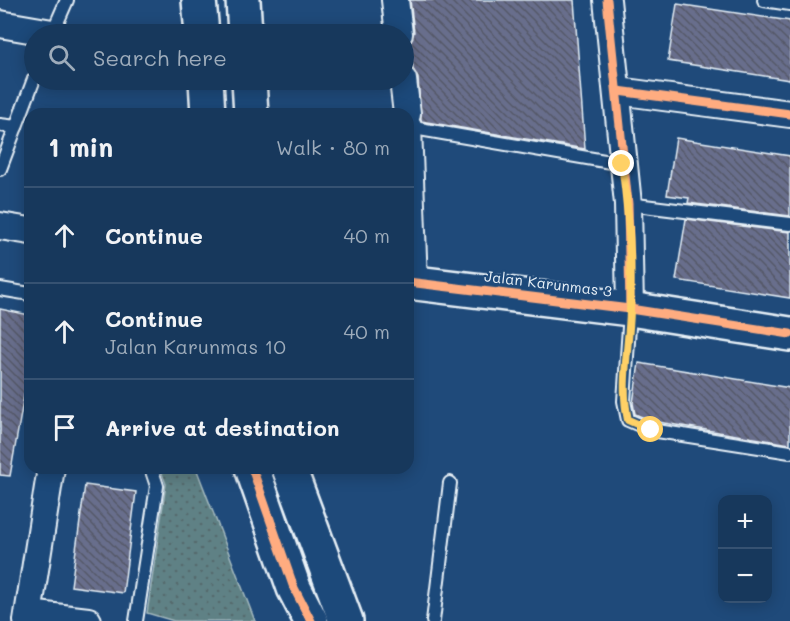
<!DOCTYPE html>
<meta charset="utf-8">
<style>
body{margin:0;font-family:Mali,sans-serif;background:#203f62;color:#f1f3f6}
.controls{position:absolute;right:18px;bottom:18px;display:grid;overflow:hidden;border-radius:12px;box-shadow:0 3px 15px #0003}
.controls button{width:54px;height:54px;display:grid;place-items:center;padding:0;border:0;border-bottom:2px solid #365272;background:#17385c;color:#f1f3f6;font:30px sans-serif}
.stop{position:absolute;width:18px;height:18px;margin:-14px;border:4px solid #ffd166;border-radius:50%;background:#fff}
.stop.end{background:#ffd166;border-color:#fff;box-shadow:0 2px 6px #0008}
.list{margin:0;padding:0;list-style:none}
h2{display:flex;justify-content:space-between;align-items:center;height:78px;margin:0;padding:0 24px;font-size:26px}
h2 small{font-size:20px;font-weight:400;color:#9eacbb}
.list li{display:grid;grid-template-columns:39px 1fr auto;gap:18px;align-items:center;box-sizing:border-box;height:96px;padding:0 24px;border-top:2px solid #365272}
.list b{display:block;font-size:22px;white-space:nowrap}
.list p{margin:0;font-size:20px;white-space:nowrap;color:#9eacbb}
.list em{font-size:20px;font-style:normal;color:#9eacbb}
.icon{flex:none;width:33px;height:33px;fill:none;stroke:currentColor;stroke-width:2;stroke-linecap:round;stroke-linejoin:round}
.map{position:relative;flex:none;width:790px;height:621px;overflow:hidden}
.search{position:absolute;background:#17385c;box-shadow:0 3px 15px #0003;left:24px;top:24px;width:390px;height:66px;display:flex;align-items:center;gap:15px;box-sizing:border-box;padding:0 21px;border-radius:33px;color:#9eacbb;font-size:22px}
.panel{position:absolute;background:#17385c;box-shadow:0 3px 15px #0003;left:24px;top:108px;width:390px;height:366px;border-radius:18px}
.map>svg:first-child{display:block}
.grass{fill:url(#grass-dots);stroke:#a4b9be;stroke-width:1.5}
.building{fill:url(#building-back-hatch);stroke:#e8f1f8;stroke-width:1.5}
.lines{fill:none;stroke-linecap:round;stroke-linejoin:round}
.lane-casing{stroke:#e8f1f8;stroke-width:16}
.street-casing{stroke:#e8f1f8;stroke-width:30}
.secondary-casing{stroke:#e8f1f8;stroke-width:38}
.lane{stroke:#1f4a7a;stroke-width:12}
.street{stroke:#1f4a7a;stroke-width:26}
.secondary{stroke:#1f4a7a;stroke-width:33}
.cycleway-casing{stroke:#1f4a7a;stroke-width:13}
.cycleway{stroke:#ffac80;stroke-width:9}
.route{stroke:#ffd166;stroke-width:8}
.labels{text-anchor:middle;stroke-width:4.5;stroke-linejoin:round;paint-order:stroke}
.street-label{font-size:15px;fill:#e8f1f8;stroke:#1f4a7a}
</style>
<div class="map">
<svg width="790" height="621" viewBox="0 0 790 621">
<defs>
<pattern id="grass-dots" width="8" height="8" patternUnits="userSpaceOnUse" patternTransform="scale(1.5)"><rect width="8" height="8" fill="#5f8185"/><path d="M2 2h.1M6 6h.1" fill="none" stroke="#556a6d" stroke-width="1.8" stroke-linecap="round"/></pattern>
<pattern id="building-back-hatch" width="6" height="6" patternUnits="userSpaceOnUse" patternTransform="scale(1.5)"><rect width="6" height="6" fill="#676e8c"/><path d="M-1 5l2 2M0 0l6 6M5-1l2 2" fill="none" stroke="#555968"/></pattern>
</defs>
<rect width="100%" height="100%" fill="#1f4a7a"/>
<filter id="ink" filterUnits="userSpaceOnUse"><feTurbulence type="fractalNoise" baseFrequency=".0167" numOctaves="2"/><feDisplacementMap in="SourceGraphic" scale="12" xChannelSelector="R" yChannelSelector="G"/><feConvolveMatrix kernelMatrix="1 2 1 2 8 2 1 2 1" color-interpolation-filters="sRGB"/></filter>
<g filter="url(#ink)">
<!-- grass -->
<path class="grass" d="M 160,468 L 196,468 L 255,621 L 174,621 L 147,613 L 166,484 Z"/>
<!-- building -->
<g class="building">
<path d="M 410,0 L 574,0 L 585,149 L 421,121 L 418,78 L 413,69 L 410,43 L 414,32 Z"/>
<path d="M 677,4 L 790,21 L 790,80 L 668,61 Z"/>
<path d="M 676,138 L 790,156 L 790,216 L 688,203 L 689,198 L 667,195 Z"/>
<path d="M 686,219 L 790,232 L 790,298 L 676,280 Z"/>
<path d="M 0,309 L 30,315 L 30,362 L 10,476 L 0,475 Z"/>
<path d="M 639,363 L 790,388 L 790,444 L 652,421 L 635,414 L 633,403 Z"/>
<path d="M 85,485 L 136,492 L 123,593 L 71,586 Z"/>
</g>
<g class="lines">
<!-- lane casing -->
<g class="lane-casing">
<g id="lane">
<path d="M 764,0 L 790,4"/>
<path d="M 52,34 L 67,0"/>
<path d="M 0,125 L 16,127"/>
<path d="M 408,127 L 622,164"/>
<path d="M 0,169 L 34,79"/>
<path d="M 628,204 L 790,224"/>
<path d="M 0,289 L 30,294"/>
<path d="M 630,312 L 624,401 L 628,420 L 651,430 L 790,452"/>
<path d="M 136,621 L 157,486 L 151,468"/>
<path d="M 433,621 L 450,483"/>
</g>
</g>
<!-- street casing -->
<g class="street-casing">
<g id="street">
<path d="M 395,0 L 399,34"/>
<path d="M 607,0 L 628,204 L 630,309"/>
<path d="M 0,24 L 52,33"/>
<path d="M 403,80 L 407,114"/>
<path d="M 618,91 L 790,114"/>
<path d="M 408,127 L 414,283"/>
<path d="M 0,226 L 30,231"/>
<path d="M 29,614 L 88,621"/>
<path d="M 27,621 L 51,468"/>
</g>
</g>
<!-- secondary casing -->
<g class="secondary-casing">
<g id="secondary">
<path d="M 199,0 L 202,34"/>
<path d="M 243,0 L 245,34"/>
<path d="M 206,80 L 208,114"/>
<path d="M 249,80 L 251,114"/>
<path d="M 408,282 L 630,309 L 790,334"/>
<path d="M 252,468 L 294,588 L 311,621"/>
<path d="M 289,468 L 346,621"/>
</g>
</g>
<!-- lane -->
<use href="#lane" class="lane"/>
<!-- street -->
<use href="#street" class="street"/>
<!-- secondary -->
<use href="#secondary" class="secondary"/>
<!-- cycleway casing -->
<g class="cycleway-casing">
<g id="cycleway">
<path d="M 607,0 L 628,204 L 630,309"/>
<path d="M 618,91 L 790,114"/>
<path d="M 408,282 L 630,309 L 790,334"/>
<path d="M 252,468 L 294,588 L 311,621"/>
</g>
</g>
<!-- cycleway -->
<use href="#cycleway" class="cycleway"/>
</g>
</g>
<g class="lines" filter="url(#ink)">
<!-- route -->
<path class="route" d="M 622,164 C 629,212 632,262 630,311 C 629,347 620,385 628,420 L 651,430"/>
</g>
<g class="labels">
<!-- street labels -->
<g class="street-label">
<text transform="translate(548 284) rotate(7)" y="5">Jalan Karunmas 3</text>
</g>
</g>
</svg>
<div class="controls">
<button>+</button>
<button>−</button>
</div>
<div class="stop" style="left:651px;top:430px"></div>
<div class="stop end" style="left:622px;top:164px"></div>
<div class="search"><svg class="icon" aria-label="search" viewBox="0 0 24 24"><circle cx="10" cy="10" r="6"/><path d="M15 15l6 6"/></svg>Search here</div>
<section class="panel">
<h2>1 min<small>Walk · 80 m</small></h2>
<ul class="list">
<li><svg class="icon" aria-label="ahead" viewBox="0 0 24 24"><path d="M12 20V5M6 11l6-6 6 6"/></svg><div><b>Continue</b></div><em>40 m</em></li>
<li><svg class="icon" aria-label="ahead" viewBox="0 0 24 24"><path d="M12 20V5M6 11l6-6 6 6"/></svg><div><b>Continue</b><p>Jalan Karunmas 10</p></div><em>40 m</em></li>
<li><svg class="icon" aria-label="arrive" viewBox="0 0 24 24"><path d="M6 21V4h12l-3 4 3 4H6"/></svg><div><b>Arrive at destination</b></div></li>
</ul>
</section>
</div>
